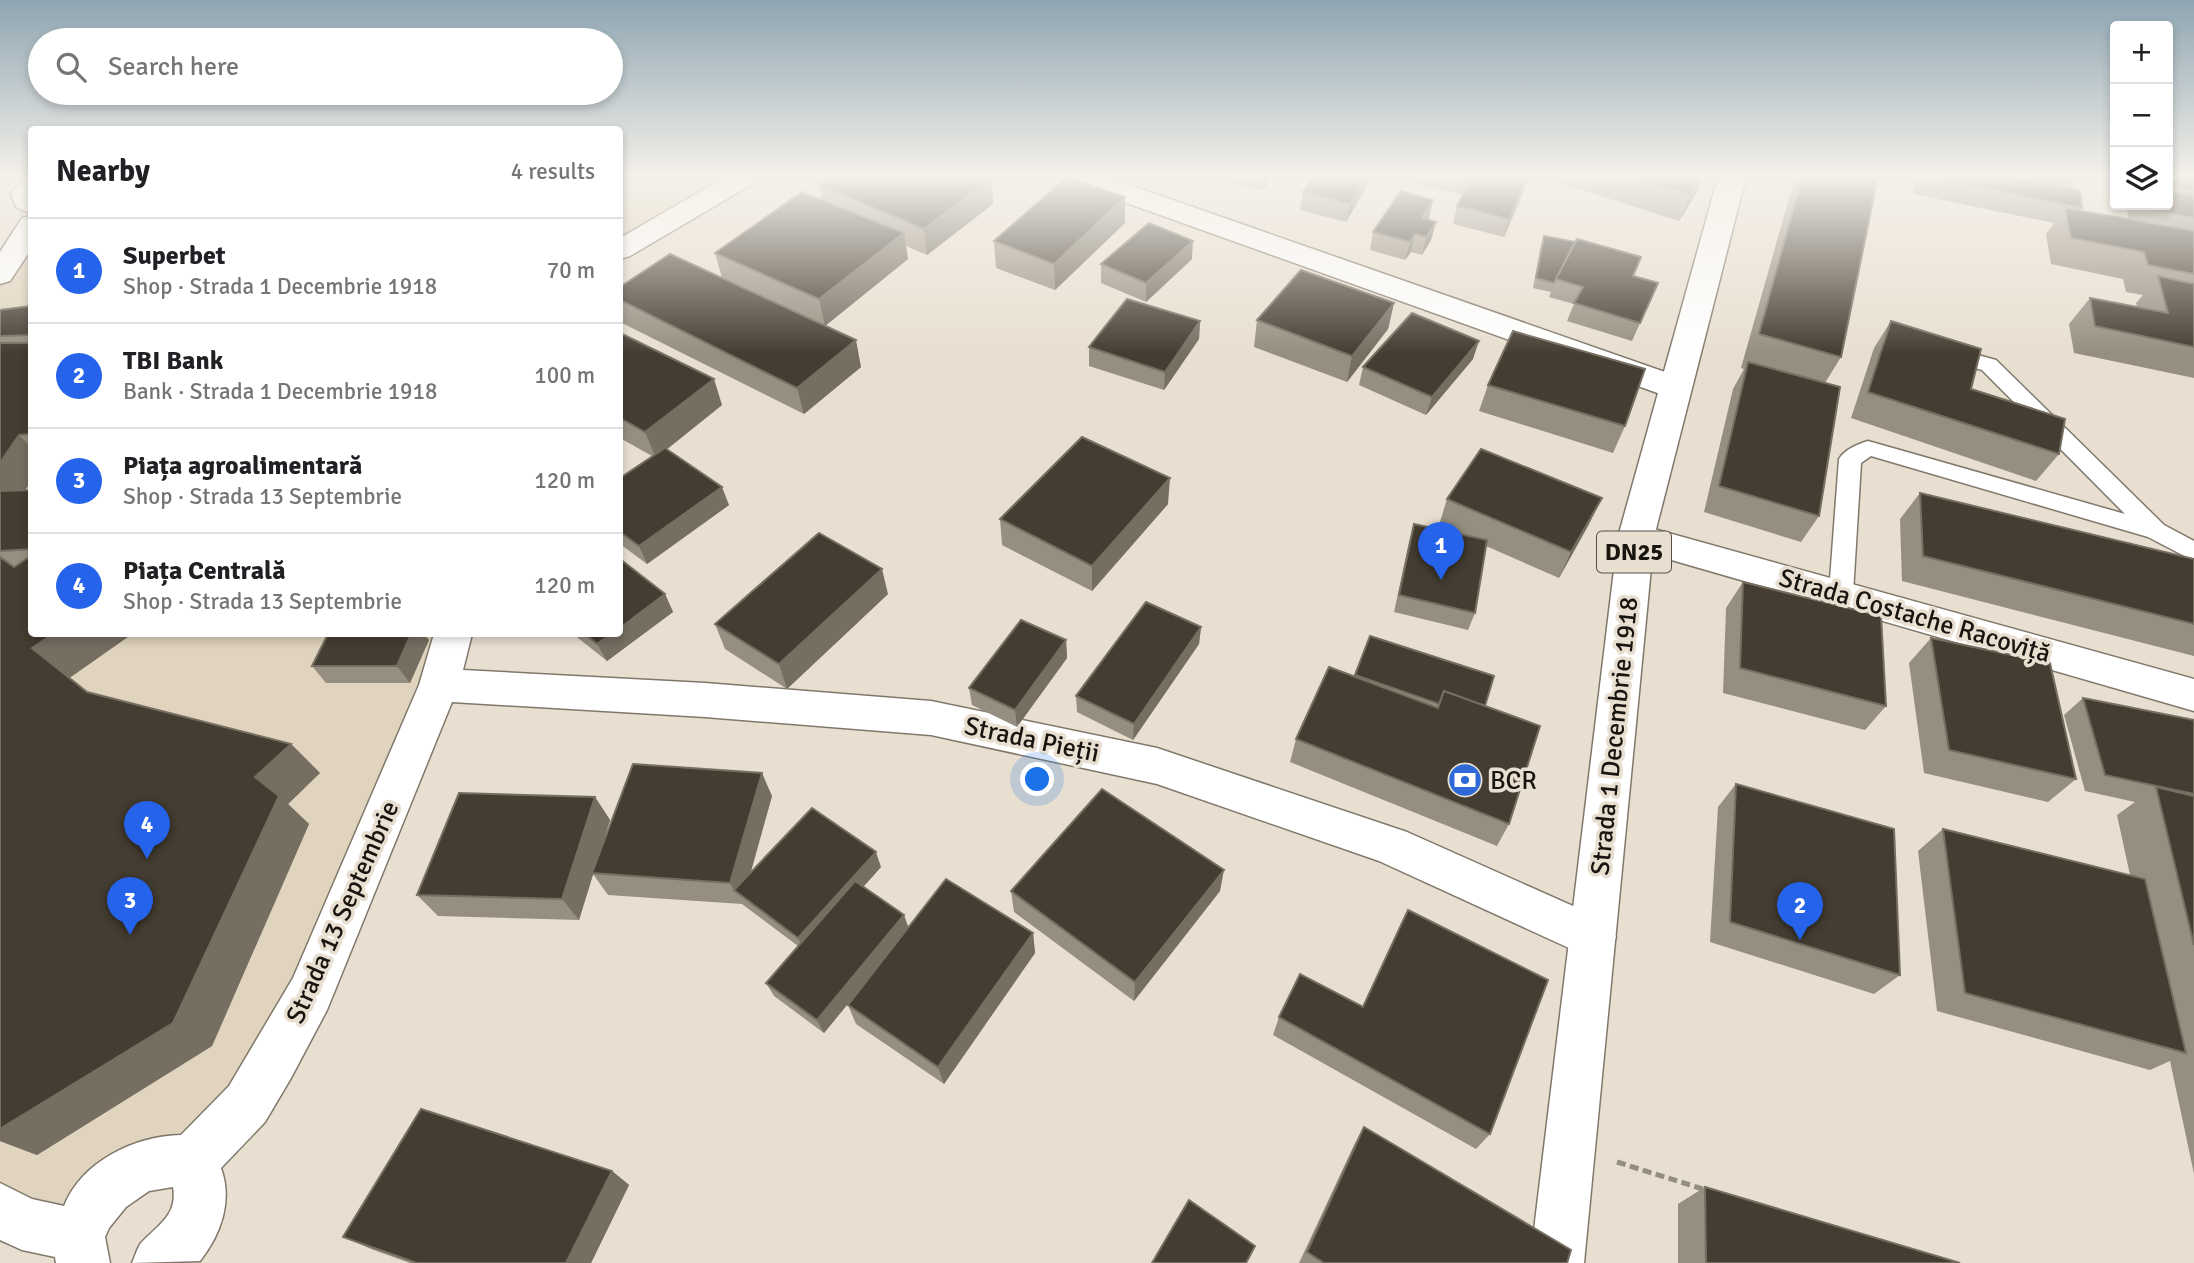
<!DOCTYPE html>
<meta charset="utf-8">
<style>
body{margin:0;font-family:Signika,sans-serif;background:#f2f2f2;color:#202124}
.controls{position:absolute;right:21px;top:21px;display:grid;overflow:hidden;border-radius:7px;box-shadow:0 4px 10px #0003}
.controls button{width:63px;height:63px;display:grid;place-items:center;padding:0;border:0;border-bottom:2px solid #e0e0e0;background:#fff;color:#202124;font:35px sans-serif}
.you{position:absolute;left:1038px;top:780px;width:24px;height:24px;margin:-18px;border:5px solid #fff;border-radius:50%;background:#1a73e8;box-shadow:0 0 0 10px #1a73e833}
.badge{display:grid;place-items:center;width:46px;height:46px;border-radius:50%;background:#2563eb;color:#fff;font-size:23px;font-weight:700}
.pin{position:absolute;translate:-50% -58px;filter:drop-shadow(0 2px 4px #0008)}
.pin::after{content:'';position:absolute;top:37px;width:24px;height:21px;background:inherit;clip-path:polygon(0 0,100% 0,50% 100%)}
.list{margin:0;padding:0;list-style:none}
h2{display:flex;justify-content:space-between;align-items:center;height:91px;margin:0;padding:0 28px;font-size:30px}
h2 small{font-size:23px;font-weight:400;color:#757577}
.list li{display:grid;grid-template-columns:46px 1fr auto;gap:21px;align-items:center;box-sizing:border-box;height:105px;padding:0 28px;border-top:2px solid #e0e0e0}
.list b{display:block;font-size:26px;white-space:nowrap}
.list p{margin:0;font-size:23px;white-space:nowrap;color:#757577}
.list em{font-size:23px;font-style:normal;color:#757577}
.icon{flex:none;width:38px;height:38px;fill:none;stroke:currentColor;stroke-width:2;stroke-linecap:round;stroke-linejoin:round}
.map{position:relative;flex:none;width:2194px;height:1263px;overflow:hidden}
.search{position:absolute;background:#fff;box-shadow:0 4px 10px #0003;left:28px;top:28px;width:595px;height:77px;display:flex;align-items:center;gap:18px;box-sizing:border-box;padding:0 24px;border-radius:38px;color:#757577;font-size:26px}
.panel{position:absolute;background:#fff;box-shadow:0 4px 10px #0003;left:28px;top:126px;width:595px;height:511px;border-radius:7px}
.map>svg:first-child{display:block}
.built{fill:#e0d4be}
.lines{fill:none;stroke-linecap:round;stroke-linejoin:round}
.lane-casing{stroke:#80786b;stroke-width:3}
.street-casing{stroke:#80786b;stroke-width:3}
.primary-casing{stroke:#80786b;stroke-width:3}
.path{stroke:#938d82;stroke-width:5;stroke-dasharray:9 4.5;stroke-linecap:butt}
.lane{fill:#fff;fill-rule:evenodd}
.street{fill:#fff;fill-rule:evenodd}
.primary{fill:#fff;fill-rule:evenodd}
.wall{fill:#968e80}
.shaded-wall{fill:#756e61}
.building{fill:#443d31;stroke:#756e61;stroke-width:2}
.labels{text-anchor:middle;stroke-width:7;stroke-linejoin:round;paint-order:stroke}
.shield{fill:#e8dfd0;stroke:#56524a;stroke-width:2}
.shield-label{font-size:24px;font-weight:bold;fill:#181510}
.street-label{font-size:26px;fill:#181510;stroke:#e8dfd0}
.poi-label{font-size:26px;fill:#181510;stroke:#e8dfd0;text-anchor:start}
</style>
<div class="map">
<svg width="2194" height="1263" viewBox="0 0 2194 1263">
<rect width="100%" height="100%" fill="#e8dfd0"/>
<!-- built -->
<g class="built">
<path d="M 620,177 L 734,177 L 620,246 Z"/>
<path d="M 31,224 L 32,634 L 453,634 L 439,685 L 274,1061 L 91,1208 L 0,1209 L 0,275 Z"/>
</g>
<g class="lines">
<!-- lane casing -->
<g class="lane-casing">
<path id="lane" d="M 1945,346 L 1996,360 L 2164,525 L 2194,541 L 2194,561 L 2148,537 L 1871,456 L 1861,463 L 1853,593 L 1849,599 L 1841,602 L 1833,599 L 1829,593 L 1839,459 C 1845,449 1858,444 1868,441 L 2125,514 L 1982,370 L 1938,357 L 1935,352 L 1938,347 Z"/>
</g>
<!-- street casing -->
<g class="street-casing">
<g id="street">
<path d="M 725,177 L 758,177 L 754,183 L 630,256 L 620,259 L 620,238 Z"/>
<path d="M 1067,177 L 1107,177 L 1685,379 L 1690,387 L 1685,395 L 1674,398 L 1663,395 L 1071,183 Z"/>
<path d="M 32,178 L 32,214 L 16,207 L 11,194 L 22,180 Z"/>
<path d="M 32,216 L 32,248 L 10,281 L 0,284 L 0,252 L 22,218 Z"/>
<path d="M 1636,524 L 2194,679 L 2194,711 L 1623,546 L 1618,537 L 1623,528 Z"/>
<path d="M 434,634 L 472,634 L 463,670 L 705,683 L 931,701 L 1157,748 L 1407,832 L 1609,922 L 1616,937 L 1609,952 L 1593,959 L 1379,861 L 1157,784 L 931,735 L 705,717 L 452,702 L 327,1010 L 291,1078 L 265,1122 L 221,1168 C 233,1201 221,1234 200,1261 L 132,1263 C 135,1257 137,1248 141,1243 C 158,1225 178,1215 173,1187 L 149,1191 L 126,1207 L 109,1228 L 105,1237 L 110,1263 L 56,1263 L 55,1257 L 22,1250 L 0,1240 L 0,1183 L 32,1199 L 64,1206 C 82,1161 135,1136 181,1135 L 229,1086 L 293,978 L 419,685 Z"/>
</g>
</g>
<!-- primary casing -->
<g class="primary-casing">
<path id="primary" d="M 1718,177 L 1746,177 L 1654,537 L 1584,1263 L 1530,1263 L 1618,537 Z"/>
</g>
<!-- path -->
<path class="path" d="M 1617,1162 L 1706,1190"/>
<!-- lane -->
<use href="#lane" class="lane"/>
<!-- street -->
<use href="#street" class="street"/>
<!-- primary -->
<use href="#primary" class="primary"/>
</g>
<!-- wall -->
<g class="wall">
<path d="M 1206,177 L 1271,177 L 1263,190 Z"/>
<path d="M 1372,177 L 1346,222 L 1300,210 L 1303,192 Z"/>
<path d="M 1401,177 L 1526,177 L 1522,195 L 1504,237 L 1453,224 L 1457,206 L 1463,195 L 1400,180 Z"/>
<path d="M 1541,177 L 1704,177 L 1697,192 L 1679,221 Z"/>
<path d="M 1795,177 L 1878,177 L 1841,357 L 1825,383 L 1819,516 L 1801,542 L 1704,512 L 1733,389 L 1744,369 L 1741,368 Z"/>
<path d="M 1914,177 L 2070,177 L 2071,184 L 2069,188 L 2082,208 L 2080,210 L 2128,219 L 2127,205 L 2168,205 L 2168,177 L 2194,177 L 2194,378 L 2074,353 L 2069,324 L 2090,298 L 2137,307 L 2136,303 L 2143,295 L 2126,292 L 2123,279 L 2051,264 L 2046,234 L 2054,223 L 1913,194 Z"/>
<path d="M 991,178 L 993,204 L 927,255 L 906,246 L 908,259 L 825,326 L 861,367 L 804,414 L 620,322 L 620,287 L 722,278 L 715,253 L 822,200 L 819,185 Z"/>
<path d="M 1433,200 L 1428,220 L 1436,222 L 1431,240 L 1422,255 L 1411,252 L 1405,260 L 1370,250 L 1373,232 Z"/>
<path d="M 1125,223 L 1055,290 L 996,268 L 994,241 Z"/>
<path d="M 1544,236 L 1633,276 L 1658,283 L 1632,341 L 1567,321 L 1574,304 L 1549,297 L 1551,292 L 1533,288 L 1541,245 Z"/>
<path d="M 1192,259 L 1146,302 L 1101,283 L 1101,264 Z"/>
<path d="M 1394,303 L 1388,329 L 1347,382 L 1254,347 L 1257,320 Z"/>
<path d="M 32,306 L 32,480 L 25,490 L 32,490 L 32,634 L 132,634 L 69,678 L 87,692 L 291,744 L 320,773 L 288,804 L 309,824 L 212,1046 L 37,1155 L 0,1141 L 0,310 Z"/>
<path d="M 1200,321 L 1199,339 L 1164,390 L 1089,366 L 1089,347 Z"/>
<path d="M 1891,321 L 1971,389 L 2059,454 L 2036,481 L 1851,418 L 1874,348 Z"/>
<path d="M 620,333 L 722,405 L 667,449 L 729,505 L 647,564 L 620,544 L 620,478 L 652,456 L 620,438 Z"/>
<path d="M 1473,359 L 1426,415 L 1359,385 L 1363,367 Z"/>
<path d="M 1488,385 L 1625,426 L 1613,453 L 1479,411 Z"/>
<path d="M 1920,493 L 2194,559 L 2194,656 L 1902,581 L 1900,519 Z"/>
<path d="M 1447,499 L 1589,524 L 1559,578 L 1486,546 L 1475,613 L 1468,630 L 1394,612 L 1409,542 L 1414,524 L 1459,534 L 1439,525 Z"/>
<path d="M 1168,504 L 1092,591 L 1002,545 L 1000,519 Z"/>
<path d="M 1743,582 L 1886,706 L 1865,730 L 1723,693 L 1726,608 Z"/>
<path d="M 665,594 L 673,612 L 607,661 L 573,634 L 620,634 Z"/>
<path d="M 888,594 L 787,689 L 725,649 L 715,624 Z"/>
<path d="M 1201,627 L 1199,644 L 1133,740 L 1077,712 L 1076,696 Z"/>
<path d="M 1370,636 L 1485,706 L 1509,824 L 1497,846 L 1290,762 L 1296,739 L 1354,677 Z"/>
<path d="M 1931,638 L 2076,779 L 2048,802 L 1924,773 L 1909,663 Z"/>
<path d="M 429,640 L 410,683 L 326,683 L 312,666 Z"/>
<path d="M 1066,640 L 1067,658 L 1017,727 L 972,705 L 969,688 Z"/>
<path d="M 2083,698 L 2194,720 L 2194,1174 L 2170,1061 L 2150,1070 L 1937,1011 L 1918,851 L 1943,829 L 2130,875 L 2117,815 L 2135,802 L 2085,791 L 2064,715 Z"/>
<path d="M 1736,784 L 1900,975 L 1874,994 L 1710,942 L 1718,807 Z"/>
<path d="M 772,796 L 750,872 L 881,867 L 863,887 L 908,928 L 1033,933 L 1035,953 L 944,1084 L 856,1024 L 848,1005 L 879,966 L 824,1033 L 774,996 L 766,983 L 798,946 L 742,904 L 608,895 L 593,874 L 579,920 L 438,916 L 417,895 L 595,797 L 610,820 L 599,855 Z"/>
<path d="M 1011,891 L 1220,891 L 1134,1001 L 1014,912 Z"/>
<path d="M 1363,1007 L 1490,1134 L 1476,1149 L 1273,1035 L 1279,1017 Z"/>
<path d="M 1364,1127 L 1567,1263 L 1299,1263 L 1355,1143 Z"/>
<path d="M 612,1171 L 629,1185 L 591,1263 L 410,1263 L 371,1249 L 343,1237 Z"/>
<path d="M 1705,1187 L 1960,1263 L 1678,1263 L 1678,1204 Z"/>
</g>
<!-- shaded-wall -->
<g class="shaded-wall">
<path d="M 1265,177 L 1271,177 L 1263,190 Z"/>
<path d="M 1365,177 L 1372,177 L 1346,222 L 1350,204 Z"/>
<path d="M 1528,177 L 1522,195 L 1504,237 L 1509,219 Z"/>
<path d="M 1702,177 L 1704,177 L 1697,192 L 1679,221 L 1690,195 Z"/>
<path d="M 991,178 L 993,204 L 927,255 L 924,229 Z"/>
<path d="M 1125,197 L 1125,223 L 1055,290 L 1054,264 Z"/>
<path d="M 1433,200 L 1429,218 L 1417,236 L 1422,218 Z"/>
<path d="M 1436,222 L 1431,240 L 1422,255 L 1426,237 Z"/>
<path d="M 904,233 L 908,259 L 825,326 L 819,299 Z"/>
<path d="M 1415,234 L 1411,252 L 1405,260 L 1410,242 Z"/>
<path d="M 1193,241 L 1192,259 L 1146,302 L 1146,283 Z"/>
<path d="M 1394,303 L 1388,329 L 1347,382 L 1352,356 Z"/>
<path d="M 1200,321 L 1199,339 L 1164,390 L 1165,372 Z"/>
<path d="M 856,340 L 861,367 L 804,414 L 797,388 Z"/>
<path d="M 1479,341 L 1473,359 L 1426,415 L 1432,397 Z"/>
<path d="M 714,379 L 722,405 L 656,458 L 645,432 Z"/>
<path d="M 19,435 L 32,448 L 32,480 L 0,528 L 0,463 Z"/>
<path d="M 1170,478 L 1168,504 L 1092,591 L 1092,566 Z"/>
<path d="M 722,487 L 729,505 L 647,564 L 639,546 Z"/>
<path d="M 1602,498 L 1589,524 L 1559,578 L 1571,552 Z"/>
<path d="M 882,569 L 888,594 L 787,689 L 779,664 Z"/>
<path d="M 665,594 L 673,612 L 607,661 L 597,644 L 611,634 L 620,634 L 620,628 Z"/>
<path d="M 1201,627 L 1199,644 L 1133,740 L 1134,724 Z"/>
<path d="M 53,634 L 132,634 L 68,679 L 32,648 Z"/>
<path d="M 411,634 L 424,634 L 429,640 L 410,683 L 397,666 Z"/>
<path d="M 1066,640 L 1067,658 L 1017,727 L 1015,710 Z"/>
<path d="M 291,744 L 320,773 L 288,804 L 309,824 L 212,1046 L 37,1155 L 0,1141 L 0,1129 L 255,777 Z"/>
<path d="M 762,773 L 772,796 L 744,897 L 734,890 L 730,883 Z"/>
<path d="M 595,797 L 610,820 L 579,920 L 562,899 Z"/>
<path d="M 876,852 L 881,867 L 805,952 L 798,938 Z"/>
<path d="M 1224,870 L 1220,891 L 1134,1001 L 1135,982 Z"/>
<path d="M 904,915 L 909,929 L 824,1033 L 817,1020 Z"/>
<path d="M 1033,933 L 1035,953 L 944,1084 L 938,1067 Z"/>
<path d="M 612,1171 L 629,1185 L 591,1263 L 566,1263 Z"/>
</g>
<!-- building -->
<g class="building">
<path d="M 831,177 L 988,177 L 991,178 L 924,229 L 819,185 Z"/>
<path d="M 1067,177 L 1125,197 L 1054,264 L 994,241 Z"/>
<path d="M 1312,177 L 1365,177 L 1350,204 L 1303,192 Z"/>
<path d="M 1467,177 L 1528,177 L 1509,219 L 1457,206 L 1471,178 Z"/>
<path d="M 1633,177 L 1702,177 L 1690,195 Z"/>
<path d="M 1802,177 L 1878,177 L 1841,357 L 1759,334 Z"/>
<path d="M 1929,177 L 2011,177 L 2080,190 L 2082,208 Z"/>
<path d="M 2033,177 L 2070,177 L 2071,184 Z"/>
<path d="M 2168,177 L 2194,177 L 2194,191 L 2168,185 Z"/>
<path d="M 2168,190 L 2194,196 L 2194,218 L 2143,207 L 2143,205 L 2168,205 Z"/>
<path d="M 1401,191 L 1433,200 L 1422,218 L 1436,222 L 1426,237 L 1415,234 L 1410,242 L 1373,232 Z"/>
<path d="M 802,192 L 904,233 L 819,299 L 715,253 Z"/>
<path d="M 2065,208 L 2194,231 L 2194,274 L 2148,265 L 2144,252 L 2071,238 Z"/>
<path d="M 1149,223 L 1193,241 L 1146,283 L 1101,264 Z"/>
<path d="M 1544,236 L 1575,242 L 1554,283 L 1536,278 Z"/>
<path d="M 1577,239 L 1641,257 L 1633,276 L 1658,283 L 1640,323 L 1574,303 L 1583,287 L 1556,279 Z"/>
<path d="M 670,254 L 856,340 L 797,388 L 620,300 L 620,287 Z"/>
<path d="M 1301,270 L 1394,303 L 1352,356 L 1257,320 Z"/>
<path d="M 2158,276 L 2194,284 L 2194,347 L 2095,326 L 2090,298 L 2168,313 Z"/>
<path d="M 1127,299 L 1200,321 L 1165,372 L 1089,347 Z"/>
<path d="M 32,306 L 32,335 L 0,336 L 0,310 Z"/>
<path d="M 1412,313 L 1479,341 L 1432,397 L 1363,367 Z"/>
<path d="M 1891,321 L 1981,349 L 1971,389 L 2065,419 L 2059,454 L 1868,392 Z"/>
<path d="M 1513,331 L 1645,369 L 1625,426 L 1488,385 Z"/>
<path d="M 620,333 L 714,379 L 645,432 L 620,418 Z"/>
<path d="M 0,343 L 32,343 L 32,434 L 19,435 L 0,463 Z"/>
<path d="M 1748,362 L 1840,387 L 1819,516 L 1719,486 Z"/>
<path d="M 1082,437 L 1170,478 L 1092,566 L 1000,519 Z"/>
<path d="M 665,448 L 722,487 L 639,546 L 620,532 L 620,478 Z"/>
<path d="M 1481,449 L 1602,498 L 1571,552 L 1447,499 Z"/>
<path d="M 32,490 L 32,549 L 0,551 L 0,491 Z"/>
<path d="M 1920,493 L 2194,559 L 2194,624 L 1923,556 Z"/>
<path d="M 1414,524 L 1487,540 L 1475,613 L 1399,595 Z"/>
<path d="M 819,533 L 882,569 L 779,664 L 715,624 Z"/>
<path d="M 32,555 L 32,634 L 53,634 L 32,648 L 87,692 L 291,744 L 255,777 L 279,796 L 173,1023 L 0,1129 L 0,557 L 14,567 Z"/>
<path d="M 620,559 L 665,594 L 620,628 Z"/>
<path d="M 1743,582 L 1881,616 L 1886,706 L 1740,668 Z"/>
<path d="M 1146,602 L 1201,627 L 1134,724 L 1076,696 Z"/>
<path d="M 1021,620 L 1066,640 L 1015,710 L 969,688 Z"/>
<path d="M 328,634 L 411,634 L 397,666 L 312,666 Z"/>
<path d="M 585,634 L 611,634 L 597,644 Z"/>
<path d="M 1370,636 L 1494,676 L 1485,706 L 1444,691 L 1439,704 L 1355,675 Z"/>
<path d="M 1931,638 L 2050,663 L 2076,779 L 1949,750 Z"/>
<path d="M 1329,667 L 1438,708 L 1444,691 L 1540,726 L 1509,824 L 1296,739 Z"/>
<path d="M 2083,698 L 2194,720 L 2194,794 L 2105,775 Z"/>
<path d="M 633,764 L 762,773 L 730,883 L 592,873 Z"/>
<path d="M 1736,784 L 1894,829 L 1900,975 L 1730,922 Z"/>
<path d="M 2156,787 L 2194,796 L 2194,945 Z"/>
<path d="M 1102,789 L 1224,870 L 1135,982 L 1011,891 Z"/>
<path d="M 459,793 L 595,797 L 562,899 L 417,895 Z"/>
<path d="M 812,808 L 876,852 L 798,938 L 734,890 Z"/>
<path d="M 1943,829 L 2145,879 L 2186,1053 L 1965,993 Z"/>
<path d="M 946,879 L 1033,933 L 938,1067 L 848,1005 Z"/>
<path d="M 855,881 L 904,915 L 817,1020 L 766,983 Z"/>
<path d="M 1408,910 L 1548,980 L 1490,1134 L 1279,1017 L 1300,974 L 1363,1007 Z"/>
<path d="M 421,1109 L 612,1171 L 566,1263 L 417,1263 L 343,1237 Z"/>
<path d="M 1364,1127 L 1571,1250 L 1567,1263 L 1324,1263 L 1307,1252 Z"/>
<path d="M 1705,1187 L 1960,1263 L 1706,1263 Z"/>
<path d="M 1189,1200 L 1255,1246 L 1246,1263 L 1152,1263 Z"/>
</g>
<!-- sky -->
<linearGradient id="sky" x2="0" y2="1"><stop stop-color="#8ea5b2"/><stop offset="0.5" stop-color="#f5f1ea"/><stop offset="1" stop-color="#f5f1ea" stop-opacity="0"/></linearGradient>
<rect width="2194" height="354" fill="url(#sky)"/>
<!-- icons -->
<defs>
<g id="bank-disc" transform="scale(1.75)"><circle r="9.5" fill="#2d6ad8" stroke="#e8dfd0"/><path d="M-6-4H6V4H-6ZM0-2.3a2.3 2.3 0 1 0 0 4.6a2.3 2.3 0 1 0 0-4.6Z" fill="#fff"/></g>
</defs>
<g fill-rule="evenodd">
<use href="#bank-disc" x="1465" y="780"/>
</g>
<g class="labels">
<!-- shield labels -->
<rect class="shield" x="1597" y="531.5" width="74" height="41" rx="5"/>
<g class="shield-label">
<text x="1634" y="560">DN25</text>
</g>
<!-- street labels -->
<g class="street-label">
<text transform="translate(1915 615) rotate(16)" y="9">Strada Costache Racoviță</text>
<text transform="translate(1614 736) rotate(-84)" y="9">Strada 1 Decembrie 1918</text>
<text transform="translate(1032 739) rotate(12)" y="9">Strada Pieții</text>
<text transform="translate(342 912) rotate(-66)" y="9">Strada 13 Septembrie</text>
</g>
<!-- poi labels -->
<g class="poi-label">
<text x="1490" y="789">BCR</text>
</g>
</g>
</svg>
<div class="controls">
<button>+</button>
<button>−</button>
<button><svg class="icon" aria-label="layers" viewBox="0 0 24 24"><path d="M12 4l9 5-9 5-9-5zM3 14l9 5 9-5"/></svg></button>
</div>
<div class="you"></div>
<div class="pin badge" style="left:1441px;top:580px">1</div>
<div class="pin badge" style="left:1800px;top:940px">2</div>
<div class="pin badge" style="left:130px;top:935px">3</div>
<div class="pin badge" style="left:147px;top:859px">4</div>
<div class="search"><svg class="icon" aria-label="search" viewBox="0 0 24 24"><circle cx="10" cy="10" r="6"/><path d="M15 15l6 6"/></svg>Search here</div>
<section class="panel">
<h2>Nearby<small>4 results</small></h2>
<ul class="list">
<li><span class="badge">1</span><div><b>Superbet</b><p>Shop · Strada 1 Decembrie 1918</p></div><em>70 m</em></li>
<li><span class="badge">2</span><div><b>TBI Bank</b><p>Bank · Strada 1 Decembrie 1918</p></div><em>100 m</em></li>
<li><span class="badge">3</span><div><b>Piața agroalimentară</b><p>Shop · Strada 13 Septembrie</p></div><em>120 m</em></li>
<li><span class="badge">4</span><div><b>Piața Centrală</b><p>Shop · Strada 13 Septembrie</p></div><em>120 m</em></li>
</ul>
</section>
</div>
